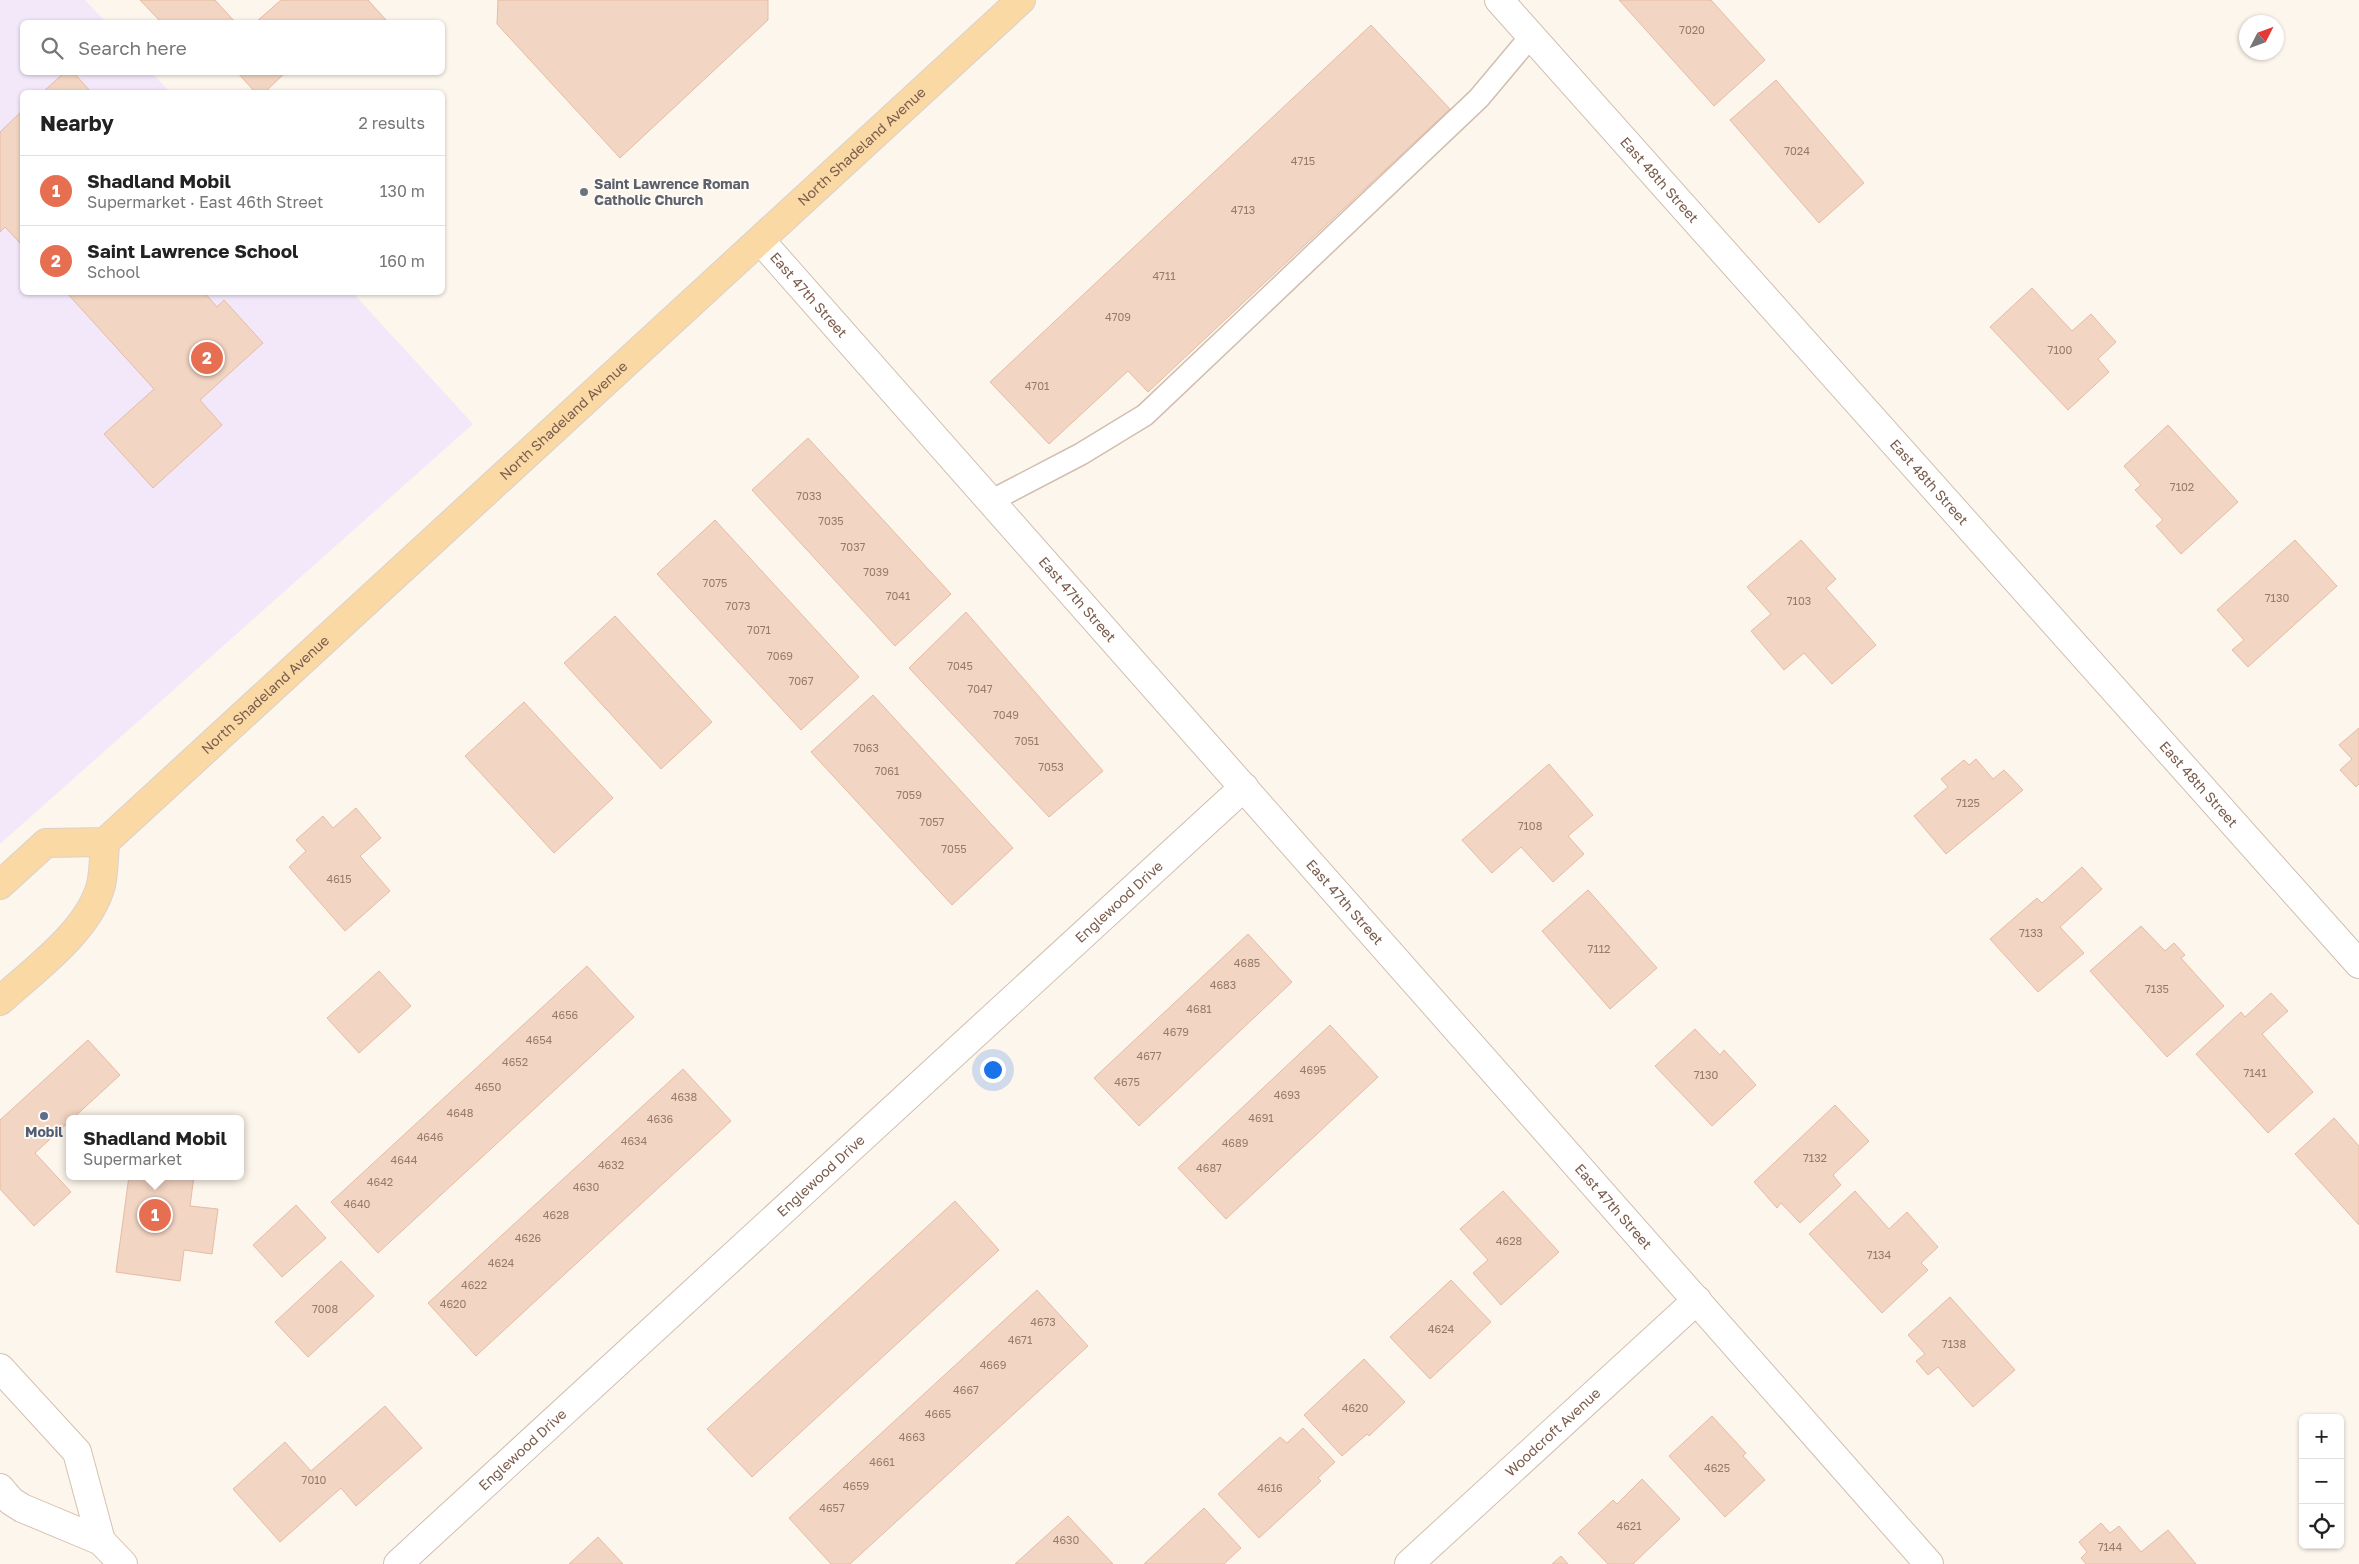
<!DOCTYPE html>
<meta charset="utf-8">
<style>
body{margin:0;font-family:"Golos Text",sans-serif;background:#f2f2f2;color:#222}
.controls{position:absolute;right:15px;bottom:15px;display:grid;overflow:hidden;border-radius:8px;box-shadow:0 1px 4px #0004}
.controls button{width:45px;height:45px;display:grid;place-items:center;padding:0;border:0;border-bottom:1px solid #e0e0e0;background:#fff;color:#222;font:25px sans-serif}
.compass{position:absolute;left:2239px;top:15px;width:45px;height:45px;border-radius:50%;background:#fff;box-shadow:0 1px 4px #0004;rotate:48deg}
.you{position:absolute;left:992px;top:1069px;width:18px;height:18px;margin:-12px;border:4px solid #fff;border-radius:50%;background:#1a73e8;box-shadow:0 0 0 8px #1a73e833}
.badge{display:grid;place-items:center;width:32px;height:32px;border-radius:50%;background:#e76f51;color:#fff;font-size:16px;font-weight:700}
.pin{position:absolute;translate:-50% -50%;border:2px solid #fff;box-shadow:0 1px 5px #0006}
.popup{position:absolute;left:66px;top:1115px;width:178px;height:65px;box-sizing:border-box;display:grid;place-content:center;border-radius:8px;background:#fff;filter:drop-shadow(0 1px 4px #0005);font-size:16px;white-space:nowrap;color:#767676}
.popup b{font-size:19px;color:#222}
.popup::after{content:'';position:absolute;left:50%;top:100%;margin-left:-10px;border:10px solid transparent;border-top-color:#fff}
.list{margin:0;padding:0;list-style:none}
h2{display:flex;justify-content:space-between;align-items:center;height:65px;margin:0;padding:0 20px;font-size:21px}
h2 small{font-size:16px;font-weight:400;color:#767676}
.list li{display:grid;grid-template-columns:32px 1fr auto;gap:15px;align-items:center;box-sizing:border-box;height:70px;padding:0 20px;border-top:1px solid #e0e0e0}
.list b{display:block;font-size:19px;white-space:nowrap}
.list p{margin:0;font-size:16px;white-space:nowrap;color:#767676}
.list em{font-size:16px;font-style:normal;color:#767676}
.icon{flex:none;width:28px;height:28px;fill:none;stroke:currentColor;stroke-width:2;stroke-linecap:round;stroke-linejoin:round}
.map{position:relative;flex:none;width:2359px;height:1564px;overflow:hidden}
.search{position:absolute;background:#fff;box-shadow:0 1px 4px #0004;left:20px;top:20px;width:425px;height:55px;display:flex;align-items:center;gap:12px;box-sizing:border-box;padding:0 18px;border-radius:8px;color:#767676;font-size:19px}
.panel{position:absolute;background:#fff;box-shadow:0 1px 4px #0004;left:20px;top:90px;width:425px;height:205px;border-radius:8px}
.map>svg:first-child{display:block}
.education{fill:#f3e8fa}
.building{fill:#f3d5c3;stroke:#e6bba3}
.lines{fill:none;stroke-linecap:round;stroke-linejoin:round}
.lane-casing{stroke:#d1beb0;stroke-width:24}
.street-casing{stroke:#d1beb0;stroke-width:30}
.secondary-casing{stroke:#d6c0b0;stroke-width:30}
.primary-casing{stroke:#dad1cd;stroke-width:30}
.lane{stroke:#fff;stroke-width:21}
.street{stroke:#fff;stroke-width:28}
.secondary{stroke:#fff;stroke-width:28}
.primary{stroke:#fbd9a5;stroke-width:28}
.worship-dot{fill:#6b7280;stroke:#fffaf3;stroke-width:2}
.service-dot{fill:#5c6f8a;stroke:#fffaf3;stroke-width:2}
.labels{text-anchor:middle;stroke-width:4;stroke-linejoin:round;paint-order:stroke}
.number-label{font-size:11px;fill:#987a6a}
.street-label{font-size:14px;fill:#7a5c4d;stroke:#fffaf3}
.worship-label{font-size:14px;font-weight:bold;fill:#5b616d;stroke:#fffaf3;text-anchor:start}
.service-label{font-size:14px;font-weight:bold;fill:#4e5e75;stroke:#fffaf3}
</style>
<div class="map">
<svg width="2359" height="1564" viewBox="0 0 2359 1564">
<rect width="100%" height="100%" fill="#fdf6ec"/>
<!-- education -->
<path class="education" d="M 0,0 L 85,0 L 106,22 L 22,22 L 22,72 L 152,73 L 170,92 L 22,92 L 22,292 L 353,293 L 473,424 L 0,844 Z"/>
<!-- building -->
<g class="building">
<path d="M 140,0 L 215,0 L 235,22 L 161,22 Z"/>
<path d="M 281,0 L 368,0 L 386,20 L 383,22 L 256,22 Z"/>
<path d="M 498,0 L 768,0 L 768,20 L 620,158 L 497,24 Z"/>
<path d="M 1619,0 L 1711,0 L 1765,60 L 1714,106 Z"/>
<path d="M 1371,25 L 1450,109 L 1148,392 L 1128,371 L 1049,444 L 990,382 Z"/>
<path d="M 65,72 L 73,72 L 91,92 L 43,92 Z"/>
<path d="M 237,72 L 286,72 L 265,92 L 255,92 Z"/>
<path d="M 1776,80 L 1864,183 L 1819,223 L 1730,120 Z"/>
<path d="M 22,111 L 22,245 L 5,227 L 0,232 L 0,132 Z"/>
<path d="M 2032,288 L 2072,331 L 2091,314 L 2116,342 L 2098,359 L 2109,372 L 2068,410 L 1990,327 Z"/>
<path d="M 66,292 L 204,292 L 217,307 L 224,300 L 263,343 L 200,400 L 222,425 L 153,488 L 104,434 L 154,389 Z"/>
<path d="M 2168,425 L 2238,502 L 2181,554 L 2156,526 L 2163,520 L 2135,490 L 2141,485 L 2124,466 Z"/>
<path d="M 808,438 L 951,594 L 895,646 L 752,490 Z"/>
<path d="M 715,520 L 859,677 L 801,730 L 657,574 Z"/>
<path d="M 1801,540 L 1836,579 L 1826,588 L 1876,645 L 1832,684 L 1804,653 L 1784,670 L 1751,631 L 1771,614 L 1747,587 Z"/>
<path d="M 2295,540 L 2337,586 L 2248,667 L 2232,650 L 2244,640 L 2217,610 Z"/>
<path d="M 966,612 L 1103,771 L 1049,817 L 909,668 Z"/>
<path d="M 615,616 L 712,722 L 661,769 L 564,663 Z"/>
<path d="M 873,695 L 1013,848 L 952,905 L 811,752 Z"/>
<path d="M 524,702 L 613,798 L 554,853 L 465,756 Z"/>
<path d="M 2359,728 L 2359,784 L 2356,787 L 2340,770 L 2352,759 L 2339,745 Z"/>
<path d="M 1976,759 L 1993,779 L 2004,770 L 2023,790 L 1946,854 L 1914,816 L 1948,787 L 1941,779 L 1964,760 L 1969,765 Z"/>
<path d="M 1549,764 L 1593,815 L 1568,836 L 1584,854 L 1553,882 L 1521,847 L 1492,873 L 1462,840 Z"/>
<path d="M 356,808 L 381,838 L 360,856 L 390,891 L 345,931 L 289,867 L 306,851 L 296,840 L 323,816 L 333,828 Z"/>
<path d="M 2082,867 L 2102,889 L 2060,927 L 2084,953 L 2038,992 L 1990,939 L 2037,898 L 2042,903 Z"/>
<path d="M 1588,890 L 1657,968 L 1610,1009 L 1542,931 Z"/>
<path d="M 2141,926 L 2165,951 L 2174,943 L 2185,955 L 2181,958 L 2224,1006 L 2167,1057 L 2090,971 Z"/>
<path d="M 1248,934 L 1292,982 L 1139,1126 L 1094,1078 Z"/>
<path d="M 587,966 L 634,1017 L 378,1253 L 331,1202 Z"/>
<path d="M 379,971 L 411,1006 L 359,1053 L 327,1018 Z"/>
<path d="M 2271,993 L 2288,1011 L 2262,1034 L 2313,1092 L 2268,1133 L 2196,1054 L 2241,1012 L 2245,1017 Z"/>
<path d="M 1330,1025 L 1378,1077 L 1226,1219 L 1178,1168 Z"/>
<path d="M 1695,1029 L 1720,1055 L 1724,1050 L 1756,1085 L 1712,1126 L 1655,1066 Z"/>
<path d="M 88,1040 L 120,1075 L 35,1153 L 71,1192 L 34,1226 L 0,1189 L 0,1120 Z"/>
<path d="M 683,1069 L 731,1121 L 476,1356 L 428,1303 Z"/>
<path d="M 1835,1105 L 1869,1141 L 1833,1175 L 1841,1185 L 1800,1223 L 1781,1203 L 1777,1208 L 1754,1182 Z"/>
<path d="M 2334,1118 L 2359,1146 L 2359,1225 L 2295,1154 Z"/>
<path d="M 129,1176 L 194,1176 L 190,1206 L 218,1209 L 212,1254 L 184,1250 L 180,1281 L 116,1272 Z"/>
<path d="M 1503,1191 L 1559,1252 L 1501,1305 L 1473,1273 L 1488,1260 L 1460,1229 Z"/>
<path d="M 1855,1191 L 1889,1229 L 1907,1212 L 1938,1247 L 1921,1263 L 1928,1270 L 1882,1313 L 1809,1234 Z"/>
<path d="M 955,1201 L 999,1250 L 752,1477 L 707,1429 Z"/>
<path d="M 296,1205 L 326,1238 L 282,1277 L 253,1245 Z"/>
<path d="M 341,1261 L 374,1296 L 308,1357 L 275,1322 Z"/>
<path d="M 1451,1280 L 1491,1322 L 1430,1379 L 1390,1337 Z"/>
<path d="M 1037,1290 L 1088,1346 L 850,1564 L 831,1564 L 789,1518 Z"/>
<path d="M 1950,1297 L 2015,1370 L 1973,1407 L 1938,1367 L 1928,1375 L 1916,1361 L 1925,1354 L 1908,1335 Z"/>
<path d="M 1364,1359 L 1405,1402 L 1369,1436 L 1367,1434 L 1342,1456 L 1304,1415 Z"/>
<path d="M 385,1406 L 422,1448 L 356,1506 L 341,1488 L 280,1542 L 233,1489 L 285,1442 L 311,1471 Z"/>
<path d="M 1712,1416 L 1746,1453 L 1743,1456 L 1765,1480 L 1725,1517 L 1669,1456 Z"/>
<path d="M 1303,1428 L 1335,1462 L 1318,1478 L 1321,1481 L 1259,1538 L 1218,1494 L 1280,1437 L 1287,1443 Z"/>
<path d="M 1642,1479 L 1680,1519 L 1633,1564 L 1608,1564 L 1578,1533 L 1613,1500 L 1617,1504 Z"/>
<path d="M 1204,1508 L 1241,1548 L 1224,1564 L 1144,1564 Z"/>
<path d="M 1068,1516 L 1113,1564 L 1015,1564 Z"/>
<path d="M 2101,1523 L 2110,1533 L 2119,1526 L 2141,1552 L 2168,1530 L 2196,1564 L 2086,1564 L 2081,1558 L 2087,1552 L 2079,1542 Z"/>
<path d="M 598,1537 L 623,1564 L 569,1564 Z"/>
<path d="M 1561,1556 L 1568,1564 L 1552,1564 Z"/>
</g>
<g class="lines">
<!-- lane casing -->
<g class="lane-casing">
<path id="lane" d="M 991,501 L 1081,454 L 1145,415 L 1479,98 L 1531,36"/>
</g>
<!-- street casing -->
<g class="street-casing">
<g id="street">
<path id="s1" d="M 1499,0 L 2359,964"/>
<path id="s2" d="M 761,241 L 1929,1564"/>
<path id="s3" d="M 398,1564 L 1244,787"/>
<path id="s4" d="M 1409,1564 L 1697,1300"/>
</g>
</g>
<!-- secondary casing -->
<g class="secondary-casing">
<g id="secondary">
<path d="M 0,1368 L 77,1452 L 101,1541"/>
<path d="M 0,1488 L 11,1501 L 22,1508 L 101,1541 L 123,1564"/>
</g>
</g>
<!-- primary casing -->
<g class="primary-casing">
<g id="primary">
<path id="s5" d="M 0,885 L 46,843 L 105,842 L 1021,0"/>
<path d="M 0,1001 C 34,970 89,931 101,885 C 104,871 104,856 105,842"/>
</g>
</g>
<!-- lane -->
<use href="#lane" class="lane"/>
<!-- street -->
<use href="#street" class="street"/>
<!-- secondary -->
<use href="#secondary" class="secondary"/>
<!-- primary -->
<use href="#primary" class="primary"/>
</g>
<!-- markers -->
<circle class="worship-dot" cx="584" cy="192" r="5"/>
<circle class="service-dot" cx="44" cy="1116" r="5"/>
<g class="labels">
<!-- number labels -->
<g class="number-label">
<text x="1692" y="34">7020</text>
<text x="1797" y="155">7024</text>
<text x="1303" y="165">4715</text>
<text x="1243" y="214">4713</text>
<text x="1164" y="280">4711</text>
<text x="1118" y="321">4709</text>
<text x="2060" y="354">7100</text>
<text x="1037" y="390">4701</text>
<text x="2182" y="491">7102</text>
<text x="809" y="500">7033</text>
<text x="831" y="525">7035</text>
<text x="853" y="551">7037</text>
<text x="876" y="576">7039</text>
<text x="715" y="587">7075</text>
<text x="898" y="600">7041</text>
<text x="2277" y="602">7130</text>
<text x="1799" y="605">7103</text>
<text x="738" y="610">7073</text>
<text x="759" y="634">7071</text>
<text x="780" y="660">7069</text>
<text x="960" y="670">7045</text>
<text x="801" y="685">7067</text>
<text x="980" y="693">7047</text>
<text x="1006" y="719">7049</text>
<text x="1027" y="745">7051</text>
<text x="866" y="752">7063</text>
<text x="1051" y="771">7053</text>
<text x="887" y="775">7061</text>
<text x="909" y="799">7059</text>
<text x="1968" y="807">7125</text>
<text x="932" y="826">7057</text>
<text x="1530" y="830">7108</text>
<text x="954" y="853">7055</text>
<text x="339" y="883">4615</text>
<text x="2031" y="937">7133</text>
<text x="1599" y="953">7112</text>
<text x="1247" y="967">4685</text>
<text x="1223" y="989">4683</text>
<text x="2157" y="993">7135</text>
<text x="1199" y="1013">4681</text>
<text x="565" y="1019">4656</text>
<text x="1176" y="1036">4679</text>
<text x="539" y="1044">4654</text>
<text x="1149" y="1060">4677</text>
<text x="515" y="1066">4652</text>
<text x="1313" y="1074">4695</text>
<text x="2255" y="1077">7141</text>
<text x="1706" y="1079">7130</text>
<text x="1127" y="1086">4675</text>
<text x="488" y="1091">4650</text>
<text x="1287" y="1099">4693</text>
<text x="684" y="1101">4638</text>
<text x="460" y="1117">4648</text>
<text x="1261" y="1122">4691</text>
<text x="660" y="1123">4636</text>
<text x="430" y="1141">4646</text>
<text x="634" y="1145">4634</text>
<text x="1235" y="1147">4689</text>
<text x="1815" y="1162">7132</text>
<text x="404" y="1164">4644</text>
<text x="611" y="1169">4632</text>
<text x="1209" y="1172">4687</text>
<text x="380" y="1186">4642</text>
<text x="586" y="1191">4630</text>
<text x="357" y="1208">4640</text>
<text x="556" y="1219">4628</text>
<text x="528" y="1242">4626</text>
<text x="1509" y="1245">4628</text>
<text x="1879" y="1259">7134</text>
<text x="501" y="1267">4624</text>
<text x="474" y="1289">4622</text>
<text x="453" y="1308">4620</text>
<text x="325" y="1313">7008</text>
<text x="1043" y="1326">4673</text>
<text x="1441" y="1333">4624</text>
<text x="1020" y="1344">4671</text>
<text x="1954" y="1348">7138</text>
<text x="993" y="1369">4669</text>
<text x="966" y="1394">4667</text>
<text x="1355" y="1412">4620</text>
<text x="938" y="1418">4665</text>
<text x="912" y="1441">4663</text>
<text x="882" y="1466">4661</text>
<text x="1717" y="1472">4625</text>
<text x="314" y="1484">7010</text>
<text x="856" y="1490">4659</text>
<text x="1270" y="1492">4616</text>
<text x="832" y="1512">4657</text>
<text x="1629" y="1530">4621</text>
<text x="1066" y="1544">4630</text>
<text x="2110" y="1551">7144</text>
</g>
<!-- street labels -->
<g class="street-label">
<text dy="5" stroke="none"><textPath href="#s5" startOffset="1149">North Shadeland Avenue</textPath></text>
<text dy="5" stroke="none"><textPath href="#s1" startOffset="241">East 48th Street</textPath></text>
<text dy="5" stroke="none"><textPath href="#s2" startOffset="72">East 47th Street</textPath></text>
<text dy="5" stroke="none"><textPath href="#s5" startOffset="744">North Shadeland Avenue</textPath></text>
<text dy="5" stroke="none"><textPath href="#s1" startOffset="646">East 48th Street</textPath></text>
<text dy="5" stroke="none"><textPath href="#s2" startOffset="478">East 47th Street</textPath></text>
<text dy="5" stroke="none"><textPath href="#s5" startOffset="339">North Shadeland Avenue</textPath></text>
<text dy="5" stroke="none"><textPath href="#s1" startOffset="1051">East 48th Street</textPath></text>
<text dy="5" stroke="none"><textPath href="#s3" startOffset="979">Englewood Drive</textPath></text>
<text dy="5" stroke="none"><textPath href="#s2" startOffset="882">East 47th Street</textPath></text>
<text dy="5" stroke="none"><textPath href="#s3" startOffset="574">Englewood Drive</textPath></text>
<text dy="5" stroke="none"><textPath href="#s2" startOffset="1288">East 47th Street</textPath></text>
<text dy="5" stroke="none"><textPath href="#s4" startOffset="195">Woodcroft Avenue</textPath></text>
<text dy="5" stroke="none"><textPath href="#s3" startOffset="169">Englewood Drive</textPath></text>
</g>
<!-- worship labels -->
<g class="worship-label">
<text x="594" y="189">Saint Lawrence Roman<tspan x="594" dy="16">Catholic Church</tspan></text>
</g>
<!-- service labels -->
<g class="service-label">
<text x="44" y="1137">Mobil</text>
</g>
</g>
</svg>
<div class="controls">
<button>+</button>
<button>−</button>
<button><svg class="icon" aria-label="locate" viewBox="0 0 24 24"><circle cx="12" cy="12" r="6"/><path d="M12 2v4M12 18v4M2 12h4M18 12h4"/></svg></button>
</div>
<svg class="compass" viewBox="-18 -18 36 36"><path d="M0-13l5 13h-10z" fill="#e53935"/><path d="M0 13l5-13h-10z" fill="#767676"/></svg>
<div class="you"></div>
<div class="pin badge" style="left:155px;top:1215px">1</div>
<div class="popup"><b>Shadland Mobil</b>Supermarket</div>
<div class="pin badge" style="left:207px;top:358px">2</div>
<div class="search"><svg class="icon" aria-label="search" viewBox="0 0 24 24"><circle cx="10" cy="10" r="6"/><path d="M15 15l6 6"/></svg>Search here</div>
<section class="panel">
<h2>Nearby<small>2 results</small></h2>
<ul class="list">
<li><span class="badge">1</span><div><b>Shadland Mobil</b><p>Supermarket · East 46th Street</p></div><em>130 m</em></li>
<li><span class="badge">2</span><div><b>Saint Lawrence School</b><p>School</p></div><em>160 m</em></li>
</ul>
</section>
</div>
